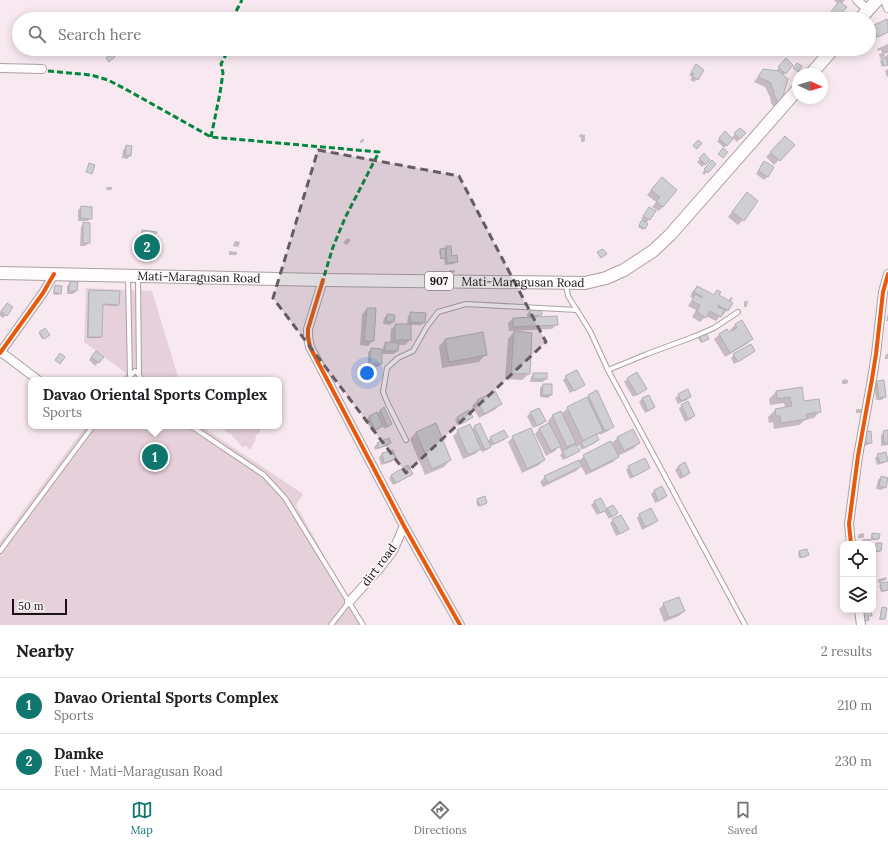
<!DOCTYPE html>
<meta charset="utf-8">
<style>
body{margin:0;font-family:Lora,serif;background:#f6f6f6;color:#202124}
.controls{position:absolute;right:12px;bottom:12px;display:grid;overflow:hidden;border-radius:8px;box-shadow:0 2px 10px #0003}
.controls button{width:36px;height:36px;display:grid;place-items:center;padding:0;border:0;border-bottom:1px solid #e0e0e0;background:#fff;color:#202124;font:20px sans-serif}
.compass{position:absolute;left:792px;top:68px;width:36px;height:36px;border-radius:50%;background:#fff;box-shadow:0 2px 10px #0003;rotate:94deg}
.scale{position:absolute;left:12px;bottom:10px;width:55px;box-sizing:border-box;padding-left:4px;border:2px solid #1a1015;border-top:0;font-size:11px;line-height:14px;white-space:nowrap;color:#1a1015;-webkit-text-stroke:3px #fcf6f8;paint-order:stroke}
.you{position:absolute;left:367px;top:373px;width:14px;height:14px;margin:-10px;border:3px solid #fff;border-radius:50%;background:#1a73e8;box-shadow:0 0 0 6px #1a73e833}
.badge{display:grid;place-items:center;width:26px;height:26px;border-radius:50%;background:#0f766e;color:#fff;font-size:13px;font-weight:700}
.pin{position:absolute;translate:-50% -50%;border:2px solid #fff;box-shadow:0 1px 4px #0006}
.popup{position:absolute;left:28px;top:377px;width:254px;height:52px;box-sizing:border-box;display:grid;place-content:center;border-radius:8px;background:#fff;filter:drop-shadow(0 1px 3px #0005);font-size:13px;white-space:nowrap;color:#757577}
.popup b{font-size:15px;color:#202124}
.popup::after{content:'';position:absolute;left:50%;top:100%;margin-left:-8px;border:8px solid transparent;border-top-color:#fff}
.list{margin:0;padding:0;list-style:none}
h2{display:flex;justify-content:space-between;align-items:center;height:52px;margin:0;padding:0 16px;font-size:17px}
h2 small{font-size:13px;font-weight:400;color:#757577}
.list li{display:grid;grid-template-columns:26px 1fr auto;gap:12px;align-items:center;box-sizing:border-box;height:56px;padding:0 16px;border-top:1px solid #e0e0e0}
.list b{display:block;font-size:15px;white-space:nowrap}
.list p{margin:0;font-size:13px;white-space:nowrap;color:#757577}
.list em{font-size:13px;font-style:normal;color:#757577}
.icon{flex:none;width:22px;height:22px;fill:none;stroke:currentColor;stroke-width:2;stroke-linecap:round;stroke-linejoin:round}
.map{position:relative;flex:none;width:888px;height:625px;overflow:hidden}
.search{position:absolute;background:#fff;box-shadow:0 2px 10px #0003;left:12px;right:12px;top:12px;height:44px;display:flex;align-items:center;gap:10px;box-sizing:border-box;padding:0 14px;border-radius:22px;color:#757577;font-size:15px}
.sheet{height:164px;background:#fff}
nav{display:flex;justify-content:space-around;align-items:center;box-sizing:border-box;height:56px;border-top:1px solid #e0e0e0;background:#fff;font-size:11px;color:#757577}
nav a{display:grid;justify-items:center;gap:2px}
nav .on{color:#0f766e}
.map>svg:first-child{display:block}
.green{fill:#e6d1db}
.shadow{fill:#0003;fill-rule:evenodd}
.building{fill:#cfcfd3;stroke:#b0b0b4}
.lines{fill:none;stroke-linecap:round;stroke-linejoin:round}
.lane-casing{stroke:#aca0a6;stroke-width:6}
.street-casing{stroke:#aca0a6;stroke-width:10}
.primary-casing{stroke:#aca0a6;stroke-width:14}
.lane{stroke:#fefcfd;stroke-width:4}
.street{stroke:#fefcfd;stroke-width:8}
.primary{stroke:#fefcfd;stroke-width:12}
.quiet{stroke:#00873e;stroke-width:3;stroke-dasharray:6 3;stroke-linecap:butt}
.cycleway-casing{stroke:#fcf6f8;stroke-width:6}
.cycleway{stroke:#e8590c;stroke-width:4}
.marked{fill:#685c62;fill-opacity:0.2;stroke:#685c62;stroke-width:3;stroke-dasharray:8 5;stroke-linejoin:round}
.labels{text-anchor:middle;stroke-width:4;stroke-linejoin:round;paint-order:stroke}
.shield{fill:#fcf6f8;stroke:#5e5559;stroke-width:1}
.shield-label{font-size:11px;font-weight:bold;fill:#1a1015}
.street-label{font-size:12px;fill:#1a1015;stroke:#fcf6f8}
</style>
<div class="map">
<svg width="888" height="625" viewBox="0 0 888 625">
<rect width="100%" height="100%" fill="#f8e8f0"/>
<!-- green -->
<g class="green">
<path d="M 86,288 L 152,291 L 179,380 L 121,380 L 126,373 L 84,342 Z"/>
<path d="M 86,426 L 201,426 L 303,494 L 296,505 L 363,625 L 0,625 L 0,542 Z"/>
<path d="M 209,426 L 263,426 L 260,428 L 260,433 L 258,433 L 256,436 L 255,442 L 254,443 L 251,449 L 249,450 L 248,447 L 246,446 L 242,447 C 239,441 234,439 231,434 L 226,432 L 221,427 L 212,427 Z"/>
</g>
<!-- shadow -->
<g class="shadow">
<path d="M 834,0 L 845,0 L 841,4 L 838,17 L 836,19 L 833,19 L 829,15 L 838,4 Z"/>
<path d="M 888,24 L 888,32 L 874,39 L 870,30 L 873,27 Z"/>
<path d="M 888,44 L 888,53 L 884,54 L 885,55 L 884,57 L 880,58 L 879,54 L 882,53 L 881,50 L 878,51 L 877,49 Z"/>
<path d="M 776,49 L 787,49 L 783,54 Z"/>
<path d="M 802,49 L 808,49 L 802,56 L 798,53 Z"/>
<path d="M 888,54 L 888,64 L 882,67 L 880,61 L 886,58 L 885,57 Z"/>
<path d="M 783,63 L 785,73 L 783,76 L 778,102 L 774,107 L 771,103 L 770,97 L 765,87 L 754,82 L 763,70 L 775,72 Z"/>
<path d="M 696,66 L 697,79 L 694,82 L 690,80 L 692,77 L 689,75 Z"/>
<path d="M 888,69 L 888,76 L 887,77 L 885,71 Z"/>
<path d="M 740,129 L 744,134 L 737,142 L 733,138 L 724,148 L 717,141 L 725,133 L 731,138 Z"/>
<path d="M 580,134 L 585,135 L 585,140 L 584,142 L 581,142 L 581,137 L 579,137 Z"/>
<path d="M 785,137 L 793,145 L 774,165 L 766,157 Z"/>
<path d="M 362,139 L 364,139 L 364,141 L 363,142 L 360,143 L 360,141 Z"/>
<path d="M 126,147 L 131,147 L 130,156 L 127,159 L 122,158 L 123,150 Z"/>
<path d="M 704,155 L 709,160 L 702,167 L 697,162 Z"/>
<path d="M 712,162 L 714,164 L 704,175 L 702,173 Z"/>
<path d="M 764,162 L 773,168 L 767,177 L 764,180 L 756,174 Z"/>
<path d="M 657,183 L 663,207 L 658,211 L 652,207 L 656,202 L 647,195 Z"/>
<path d="M 107,187 L 112,187 L 112,189 L 110,190 L 106,190 Z"/>
<path d="M 742,199 L 743,220 L 738,225 L 728,217 Z"/>
<path d="M 81,207 L 91,218 L 88,221 L 78,221 L 78,210 Z"/>
<path d="M 649,208 L 654,211 L 649,220 L 645,224 L 643,230 L 638,227 L 643,220 L 641,219 Z"/>
<path d="M 84,223 L 89,224 L 89,243 L 85,246 L 80,246 L 81,227 Z"/>
<path d="M 142,231 L 155,234 L 154,235 L 145,234 L 144,236 L 140,236 Z"/>
<path d="M 347,238 L 351,240 L 347,245 L 343,243 Z"/>
<path d="M 235,241 L 240,242 L 239,245 L 238,247 L 233,246 L 234,243 Z"/>
<path d="M 146,245 L 149,246 L 149,249 L 148,250 L 144,250 L 145,247 Z"/>
<path d="M 446,247 L 451,257 L 457,261 L 454,264 L 445,265 L 444,259 L 440,259 L 439,251 L 440,250 L 444,250 Z"/>
<path d="M 230,251 L 237,252 L 237,254 L 236,255 L 229,255 L 229,252 Z"/>
<path d="M 450,270 L 455,270 L 455,272 L 454,273 L 449,273 L 449,271 Z"/>
<path d="M 70,283 L 76,291 L 73,294 L 67,294 L 67,286 Z"/>
<path d="M 55,286 L 60,293 L 58,295 L 53,294 L 54,287 Z"/>
<path d="M 697,287 L 713,296 L 717,292 L 718,296 L 728,301 L 731,297 L 733,298 L 730,302 L 727,310 L 723,315 L 721,315 L 716,321 L 706,316 L 700,322 L 692,317 L 696,310 L 688,306 L 693,298 L 690,297 L 692,292 Z"/>
<path d="M 89,291 L 118,304 L 117,306 L 102,305 L 101,337 L 100,338 L 87,338 L 88,293 Z"/>
<path d="M 745,301 L 748,301 L 747,306 L 746,307 L 744,307 L 744,302 Z"/>
<path d="M 7,304 L 6,315 L 3,318 L 0,316 L 0,312 Z"/>
<path d="M 367,309 L 373,341 L 368,346 L 360,345 L 362,314 Z"/>
<path d="M 530,311 L 541,315 L 538,317 L 557,324 L 552,329 L 509,331 L 508,323 L 513,318 L 527,318 L 527,314 Z"/>
<path d="M 411,313 L 424,322 L 421,325 L 410,325 L 410,340 L 405,345 L 397,345 L 397,351 L 394,354 L 381,354 L 381,364 L 378,367 L 368,367 L 368,352 L 372,349 L 383,350 L 383,347 L 386,343 L 390,344 L 391,329 L 396,325 L 407,325 L 408,316 Z"/>
<path d="M 387,315 L 393,322 L 390,325 L 383,324 L 384,318 Z"/>
<path d="M 888,315 L 888,321 L 886,321 L 887,316 Z"/>
<path d="M 741,321 L 752,339 L 747,344 L 725,357 L 714,339 L 719,335 L 726,330 L 729,334 L 731,332 L 730,330 L 735,325 Z"/>
<path d="M 44,329 L 48,334 L 42,339 L 39,334 Z"/>
<path d="M 514,332 L 529,374 L 522,380 L 505,379 L 508,339 Z"/>
<path d="M 700,337 L 707,339 L 701,343 L 698,338 Z"/>
<path d="M 446,339 L 485,355 L 479,362 L 442,368 L 439,346 Z"/>
<path d="M 754,351 L 751,354 L 734,364 L 731,358 L 734,355 Z"/>
<path d="M 888,353 L 888,359 L 885,359 L 885,356 Z"/>
<path d="M 93,355 L 102,358 L 95,366 L 89,360 Z"/>
<path d="M 534,374 L 546,374 L 546,379 L 543,382 L 530,382 L 531,377 Z"/>
<path d="M 566,377 L 584,384 L 581,387 L 570,393 L 563,380 Z"/>
<path d="M 627,379 L 645,389 L 642,392 L 633,397 L 624,382 Z"/>
<path d="M 844,379 L 848,380 L 848,383 L 846,384 L 842,384 L 842,381 Z"/>
<path d="M 877,382 L 885,397 L 882,400 L 876,400 L 874,385 Z"/>
<path d="M 543,385 L 551,395 L 548,398 L 540,397 L 540,388 Z"/>
<path d="M 801,388 L 803,403 L 820,411 L 814,418 L 805,420 L 799,425 L 774,429 L 773,422 L 769,423 L 768,417 L 775,410 L 785,408 L 784,403 L 770,405 L 769,399 L 776,392 Z"/>
<path d="M 494,392 L 500,404 L 496,409 L 479,418 L 472,406 L 477,401 Z"/>
<path d="M 679,395 L 690,396 L 687,400 L 678,404 L 675,398 Z"/>
<path d="M 589,396 L 613,426 L 608,431 L 600,435 L 599,433 L 596,436 L 598,440 L 595,443 L 581,450 L 579,445 L 576,447 L 578,451 L 575,454 L 563,460 L 560,455 L 562,453 L 559,446 L 555,451 L 546,456 L 535,434 L 539,429 L 549,424 L 548,421 L 552,416 L 561,414 L 568,408 L 585,400 ZM 574,443 L 576,445 L 569,448 Z"/>
<path d="M 648,396 L 654,407 L 651,410 L 645,413 L 639,402 L 642,399 Z"/>
<path d="M 682,405 L 694,416 L 691,419 L 685,422 L 679,409 Z"/>
<path d="M 384,409 L 391,424 L 388,427 L 384,429 L 383,425 L 379,429 L 372,432 L 366,420 L 369,417 L 377,413 Z"/>
<path d="M 538,409 L 545,421 L 542,424 L 533,428 L 527,416 L 530,413 Z"/>
<path d="M 857,409 L 862,409 L 861,412 L 860,413 L 856,413 L 856,410 Z"/>
<path d="M 458,417 L 472,417 L 469,420 L 458,426 L 455,420 Z"/>
<path d="M 479,424 L 487,441 L 491,438 L 507,437 L 504,440 L 491,446 L 487,450 L 482,452 L 480,449 L 475,454 L 463,459 L 453,436 L 458,431 L 471,430 L 474,427 Z"/>
<path d="M 530,429 L 544,460 L 539,465 L 522,473 L 508,442 L 513,437 Z"/>
<path d="M 888,431 L 888,445 L 881,446 L 881,435 L 884,432 Z"/>
<path d="M 416,432 L 450,460 L 444,467 L 425,475 L 410,439 Z"/>
<path d="M 870,432 L 871,442 L 868,445 L 863,446 L 862,436 Z"/>
<path d="M 617,438 L 639,443 L 634,448 L 618,456 L 618,457 L 613,462 L 586,475 L 581,466 L 576,471 L 543,487 L 540,482 L 545,477 L 579,461 L 584,456 L 611,444 Z"/>
<path d="M 390,443 L 387,446 L 375,450 L 374,447 L 377,444 Z"/>
<path d="M 392,451 L 395,459 L 391,462 L 381,465 L 379,457 L 382,454 Z"/>
<path d="M 878,455 L 887,460 L 884,463 L 877,465 L 875,458 Z"/>
<path d="M 685,463 L 689,473 L 686,476 L 680,479 L 675,470 L 678,467 Z"/>
<path d="M 629,467 L 648,468 L 645,471 L 630,479 L 626,470 Z"/>
<path d="M 411,474 L 408,477 L 393,485 L 389,478 L 392,475 Z"/>
<path d="M 881,477 L 885,487 L 882,490 L 876,489 L 878,480 Z"/>
<path d="M 662,487 L 666,496 L 663,499 L 655,503 L 651,494 L 654,491 Z"/>
<path d="M 600,499 L 606,510 L 608,509 L 617,513 L 614,516 L 609,519 L 604,511 L 597,515 L 591,505 L 594,502 Z"/>
<path d="M 478,500 L 486,503 L 478,507 L 476,502 Z"/>
<path d="M 640,515 L 656,521 L 653,524 L 642,530 L 637,518 Z"/>
<path d="M 613,520 L 627,529 L 624,532 L 616,536 L 610,523 Z"/>
<path d="M 864,533 L 864,537 L 863,538 L 858,538 L 858,535 L 859,534 Z"/>
<path d="M 873,534 L 878,539 L 877,540 L 871,540 L 871,542 L 869,543 L 862,543 L 862,541 L 863,539 L 871,539 L 871,535 Z"/>
<path d="M 876,544 L 880,551 L 879,552 L 874,552 L 875,545 Z"/>
<path d="M 799,552 L 808,555 L 807,556 L 799,558 L 798,553 Z"/>
<path d="M 886,577 L 887,579 L 886,580 L 878,583 L 878,580 L 879,579 Z"/>
<path d="M 881,584 L 888,589 L 887,591 L 881,592 L 879,586 Z"/>
<path d="M 664,604 L 684,611 L 679,616 L 664,622 L 659,609 Z"/>
<path d="M 882,608 L 884,619 L 883,620 L 879,620 L 881,610 Z"/>
</g>
<!-- building -->
<g class="building">
<path d="M 839,1 L 847,7 L 838,18 L 831,12 Z"/>
<path d="M 887,19 L 888,21 L 888,32 L 878,37 L 872,26 Z"/>
<path d="M 111,53 L 115,57 L 109,62 L 106,58 Z"/>
<path d="M 886,57 L 888,65 L 884,66 L 881,59 Z"/>
<path d="M 786,58 L 793,65 L 786,74 L 778,67 Z"/>
<path d="M 797,63 L 802,66 L 798,72 L 793,68 Z"/>
<path d="M 696,64 L 704,70 L 698,80 L 692,76 L 694,74 L 691,72 Z"/>
<path d="M 763,69 L 779,71 L 788,79 L 783,96 L 779,103 L 775,97 L 774,92 L 770,82 L 758,77 Z"/>
<path d="M 740,128 L 746,133 L 740,139 L 734,133 Z"/>
<path d="M 725,131 L 733,139 L 727,146 L 719,138 Z"/>
<path d="M 785,136 L 795,145 L 780,161 L 770,152 Z"/>
<path d="M 698,140 L 702,143 L 697,149 L 693,146 Z"/>
<path d="M 126,145 L 132,146 L 131,156 L 125,155 Z"/>
<path d="M 723,148 L 728,152 L 723,158 L 718,154 Z"/>
<path d="M 704,153 L 710,160 L 705,165 L 699,158 Z"/>
<path d="M 712,160 L 716,164 L 708,173 L 704,169 Z"/>
<path d="M 764,161 L 774,167 L 768,177 L 758,171 Z"/>
<path d="M 89,163 L 95,165 L 92,174 L 86,172 Z"/>
<path d="M 662,177 L 677,190 L 663,207 L 656,201 L 660,197 L 651,190 Z"/>
<path d="M 747,192 L 758,201 L 744,221 L 732,212 Z"/>
<path d="M 81,206 L 92,207 L 92,219 L 80,218 Z"/>
<path d="M 649,207 L 656,211 L 650,220 L 643,216 Z"/>
<path d="M 642,220 L 648,224 L 645,229 L 639,225 Z"/>
<path d="M 83,222 L 90,223 L 90,243 L 83,243 Z"/>
<path d="M 142,230 L 157,232 L 156,234 L 146,233 L 146,235 L 141,235 Z"/>
<path d="M 446,246 L 451,246 L 452,256 L 457,255 L 458,262 L 447,263 Z"/>
<path d="M 445,248 L 446,258 L 441,258 L 440,249 Z"/>
<path d="M 603,249 L 607,254 L 601,258 L 597,252 Z"/>
<path d="M 70,281 L 78,282 L 77,291 L 69,291 Z"/>
<path d="M 55,285 L 62,286 L 61,294 L 54,293 Z"/>
<path d="M 697,286 L 714,295 L 717,290 L 721,292 L 719,295 L 733,303 L 728,311 L 718,305 L 718,307 L 725,310 L 721,317 L 710,311 L 706,318 L 697,312 L 700,305 L 692,301 L 695,294 L 702,298 L 702,296 L 694,292 Z"/>
<path d="M 89,290 L 120,291 L 119,305 L 103,304 L 102,337 L 88,337 Z"/>
<path d="M 7,303 L 13,307 L 7,316 L 1,311 Z"/>
<path d="M 367,308 L 376,308 L 374,341 L 364,341 Z"/>
<path d="M 530,310 L 542,310 L 542,315 L 530,316 Z"/>
<path d="M 410,312 L 426,313 L 425,323 L 410,322 Z"/>
<path d="M 387,314 L 395,315 L 394,322 L 386,321 Z"/>
<path d="M 557,316 L 558,325 L 513,327 L 513,318 Z"/>
<path d="M 742,320 L 753,339 L 730,353 L 719,334 L 727,329 L 729,332 L 737,328 L 735,324 Z"/>
<rect x="395" y="324" width="16" height="16"/>
<path d="M 45,328 L 50,335 L 44,339 L 39,332 Z"/>
<path d="M 514,331 L 532,333 L 530,374 L 511,373 Z"/>
<path d="M 483,332 L 487,355 L 449,362 L 445,339 Z"/>
<path d="M 706,333 L 709,339 L 702,342 L 699,336 Z"/>
<path d="M 385,342 L 399,343 L 398,351 L 385,351 Z"/>
<path d="M 751,344 L 755,351 L 738,362 L 733,354 Z"/>
<path d="M 371,348 L 382,349 L 382,364 L 370,364 Z"/>
<path d="M 96,351 L 104,357 L 99,363 L 91,357 Z"/>
<path d="M 60,353 L 65,357 L 60,364 L 55,360 Z"/>
<path d="M 577,370 L 585,385 L 574,391 L 565,376 Z"/>
<path d="M 637,372 L 647,389 L 637,395 L 627,378 Z"/>
<rect x="533" y="373" width="14" height="6"/>
<path d="M 884,380 L 886,397 L 879,398 L 877,381 Z"/>
<path d="M 543,384 L 552,384 L 552,395 L 542,395 Z"/>
<path d="M 802,387 L 804,401 L 819,399 L 821,412 L 806,414 L 807,419 L 781,423 L 780,416 L 776,416 L 775,409 L 792,406 L 790,397 L 777,399 L 776,391 Z"/>
<path d="M 688,389 L 691,397 L 681,401 L 678,394 Z"/>
<path d="M 597,390 L 614,427 L 605,431 L 588,395 Z"/>
<path d="M 495,391 L 502,404 L 484,414 L 477,400 Z"/>
<path d="M 649,395 L 655,407 L 648,411 L 642,398 Z"/>
<path d="M 587,397 L 603,431 L 583,441 L 567,407 Z"/>
<path d="M 688,401 L 695,416 L 688,419 L 681,405 Z"/>
<path d="M 384,407 L 392,424 L 388,427 L 380,410 Z"/>
<path d="M 539,408 L 546,421 L 537,426 L 530,412 Z"/>
<path d="M 469,410 L 473,417 L 461,424 L 457,417 Z"/>
<path d="M 561,411 L 576,443 L 567,447 L 552,415 Z"/>
<path d="M 377,412 L 383,426 L 375,430 L 369,416 Z"/>
<path d="M 436,423 L 451,460 L 432,469 L 416,432 Z"/>
<path d="M 480,423 L 491,447 L 485,450 L 474,426 Z"/>
<path d="M 549,423 L 561,446 L 551,451 L 539,428 Z"/>
<path d="M 470,424 L 481,449 L 468,455 L 457,430 Z"/>
<path d="M 531,428 L 545,460 L 527,469 L 512,436 Z"/>
<path d="M 633,429 L 640,443 L 624,451 L 617,437 Z"/>
<path d="M 504,430 L 508,437 L 494,444 L 490,437 Z"/>
<path d="M 888,430 L 888,443 L 884,443 L 883,431 Z"/>
<path d="M 871,431 L 872,443 L 866,443 L 865,432 Z"/>
<path d="M 596,434 L 599,440 L 584,448 L 581,442 Z"/>
<path d="M 389,438 L 391,443 L 379,448 L 377,443 Z"/>
<path d="M 611,441 L 619,457 L 591,471 L 583,455 Z"/>
<path d="M 576,444 L 580,451 L 566,458 L 562,451 Z"/>
<path d="M 393,450 L 396,459 L 384,463 L 382,453 Z"/>
<path d="M 886,452 L 888,461 L 880,463 L 877,454 Z"/>
<path d="M 645,458 L 650,468 L 633,477 L 628,466 Z"/>
<path d="M 579,460 L 582,466 L 548,483 L 544,476 Z"/>
<path d="M 685,462 L 690,473 L 683,477 L 678,466 Z"/>
<path d="M 408,465 L 413,474 L 396,483 L 391,475 Z"/>
<path d="M 881,476 L 888,478 L 886,488 L 879,486 Z"/>
<path d="M 662,486 L 667,496 L 658,501 L 654,490 Z"/>
<path d="M 485,496 L 487,503 L 480,506 L 477,499 Z"/>
<path d="M 601,498 L 607,510 L 600,513 L 594,501 Z"/>
<path d="M 613,505 L 618,513 L 612,517 L 607,508 Z"/>
<path d="M 651,508 L 658,521 L 645,527 L 639,514 Z"/>
<path d="M 621,515 L 629,529 L 620,534 L 612,519 Z"/>
<path d="M 872,533 L 880,534 L 879,539 L 872,539 Z"/>
<path d="M 876,543 L 882,543 L 881,551 L 875,551 Z"/>
<path d="M 807,549 L 809,555 L 801,558 L 799,551 Z"/>
<path d="M 888,582 L 888,590 L 882,591 L 880,583 Z"/>
<path d="M 679,597 L 685,611 L 669,618 L 663,603 Z"/>
<path d="M 882,607 L 887,608 L 885,619 L 880,619 Z"/>
<path d="M 863,610 L 871,610 L 872,616 L 868,616 L 869,620 L 865,621 Z"/>
</g>
<g class="lines">
<!-- lane casing -->
<g class="lane-casing">
<g id="lane">
<path d="M 128,277 L 130,376"/>
<path d="M 138,278 L 139,376"/>
<path d="M 566,285 L 568,296 L 590,331 L 608,370 L 745,625"/>
<path d="M 608,370 L 647,354 L 693,337 L 714,328 L 738,312"/>
<path d="M 127,380 L 135,371 L 137,372 L 142,380"/>
<path d="M 191,426 L 264,475 L 285,498 L 363,625"/>
<path d="M 406,440 L 388,404 L 383,392 L 387,368 L 398,358 L 413,351 L 426,328 L 438,312 L 466,304 L 577,310"/>
<path d="M 0,551 L 93,426"/>
<path d="M 331,625 L 349,602"/>
</g>
</g>
<!-- street casing -->
<g class="street-casing">
<g id="street">
<path d="M 857,0 L 868,10"/>
<path d="M 885,0 L 888,8"/>
<path d="M 0,68 L 42,69"/>
<path d="M 323,280 L 308,329 L 308,337 L 310,347 L 404,526 L 460,625"/>
<path d="M 1,352 L 38,380"/>
<path d="M 0,353 L 43,293 L 54,274"/>
<path d="M 851,544 L 849,524 L 858,456 L 872,379 L 876,354 L 881,310 L 883,292 L 888,274"/>
<path d="M 349,602 L 379,569 L 393,551 L 404,526"/>
<path d="M 859,610 L 861,625"/>
</g>
</g>
<!-- primary casing -->
<g class="primary-casing">
<g id="primary">
<path d="M 860,19 L 877,0"/>
<path d="M 811,74 L 833,49"/>
<path id="s1" d="M 0,273 L 323,280 L 585,283 L 606,278 L 624,270 L 653,251 L 670,235 L 798,89"/>
</g>
</g>
<!-- lane -->
<use href="#lane" class="lane"/>
<!-- street -->
<use href="#street" class="street"/>
<!-- primary -->
<use href="#primary" class="primary"/>
<!-- quiet -->
<g class="quiet">
<path d="M 232,19 L 242,0"/>
<path d="M 48,71 L 91,75 L 108,80 L 129,91 L 211,137 L 379,152 L 345,218 L 333,247 L 323,280"/>
<path d="M 211,137 L 220,93 L 223,73 L 221,64 L 229,49"/>
</g>
<!-- cycleway casing -->
<g class="cycleway-casing">
<g id="cycleway">
<path d="M 323,280 L 308,329 L 308,337 L 310,347 L 404,526 L 460,625"/>
<path d="M 0,353 L 43,293 L 54,274"/>
<path d="M 851,544 L 849,524 L 858,456 L 872,379 L 876,354 L 881,310 L 883,292 L 888,274"/>
</g>
</g>
<!-- cycleway -->
<use href="#cycleway" class="cycleway"/>
</g>
<!-- marked area -->
<path class="marked" d="M 318,150 L 459,176 L 546,342 L 406,473 L 273,298 Z"/>
<g class="labels">
<!-- shield labels -->
<rect class="shield" x="425" y="272" width="28" height="18" rx="3"/>
<g class="shield-label">
<text x="439" y="285">907</text>
</g>
<!-- street labels -->
<g class="street-label">
<text dy="4" stroke="none"><textPath href="#s1" startOffset="199">Mati-Maragusan Road</textPath></text>
<text dy="4" stroke="none"><textPath href="#s1" startOffset="523">Mati-Maragusan Road</textPath></text>
<text transform="translate(379 565) rotate(-53)" y="4">dirt road</text>
</g>
</g>
</svg>
<div class="controls">
<button><svg class="icon" aria-label="locate" viewBox="0 0 24 24"><circle cx="12" cy="12" r="6"/><path d="M12 2v4M12 18v4M2 12h4M18 12h4"/></svg></button>
<button><svg class="icon" aria-label="layers" viewBox="0 0 24 24"><path d="M12 4l9 5-9 5-9-5zM3 14l9 5 9-5"/></svg></button>
</div>
<svg class="compass" viewBox="-18 -18 36 36"><path d="M0-13l5 13h-10z" fill="#e53935"/><path d="M0 13l5-13h-10z" fill="#757577"/></svg>
<div class="scale">50 m</div>
<div class="you"></div>
<div class="pin badge" style="left:155px;top:457px">1</div>
<div class="popup"><b>Davao Oriental Sports Complex</b>Sports</div>
<div class="pin badge" style="left:147px;top:247px">2</div>
<div class="search"><svg class="icon" aria-label="search" viewBox="0 0 24 24"><circle cx="10" cy="10" r="6"/><path d="M15 15l6 6"/></svg>Search here</div>
</div>
<section class="sheet">
<h2>Nearby<small>2 results</small></h2>
<ul class="list">
<li><span class="badge">1</span><div><b>Davao Oriental Sports Complex</b><p>Sports</p></div><em>210 m</em></li>
<li><span class="badge">2</span><div><b>Damke</b><p>Fuel · Mati-Maragusan Road</p></div><em>230 m</em></li>
</ul>
</section>
<nav>
<a class="on"><svg class="icon" aria-label="map" viewBox="0 0 24 24"><path d="M3 6l6-2 6 2 6-2v14l-6 2-6-2-6 2zM9 4v14M15 6v14"/></svg>Map</a>
<a><svg class="icon" aria-label="directions" viewBox="0 0 24 24"><path d="M12 3l9 9-9 9-9-9zM9 14v-3h6M13 9l2 2-2 2"/></svg>Directions</a>
<a><svg class="icon" aria-label="saved" viewBox="0 0 24 24"><path d="M7 4h10v16l-5-4-5 4z"/></svg>Saved</a>
</nav>
